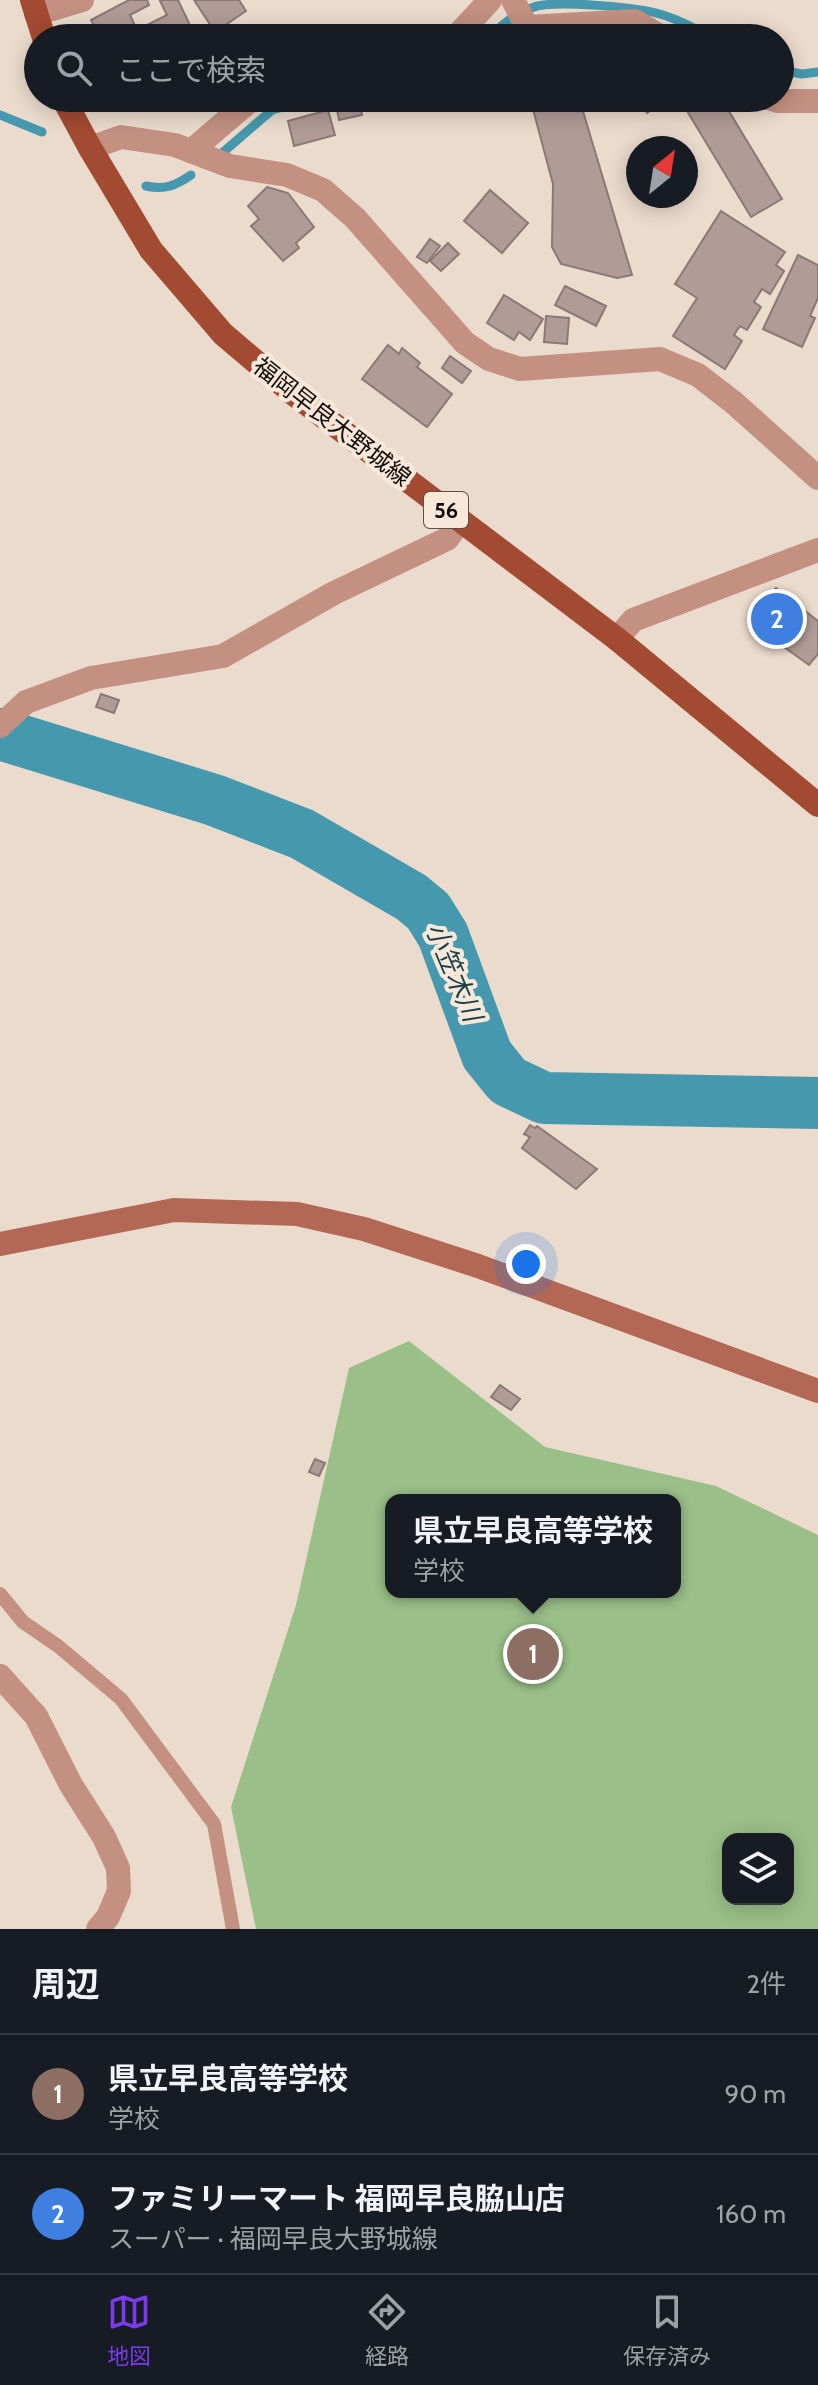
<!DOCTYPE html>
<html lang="ja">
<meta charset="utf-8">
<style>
body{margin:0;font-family:Cabin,"Noto Sans JP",sans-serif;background:#242831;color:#f1f3f6}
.controls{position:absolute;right:24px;bottom:24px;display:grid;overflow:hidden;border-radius:16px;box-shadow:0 4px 20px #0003}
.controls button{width:72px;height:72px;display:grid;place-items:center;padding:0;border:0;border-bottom:2px solid #363941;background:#171b24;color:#f1f3f6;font:40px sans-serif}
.compass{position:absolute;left:626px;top:136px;width:72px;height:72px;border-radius:50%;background:#171b24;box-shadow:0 4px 20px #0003;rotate:30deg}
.you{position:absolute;left:526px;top:1264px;width:28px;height:28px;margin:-20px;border:6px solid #fff;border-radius:50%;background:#1a73e8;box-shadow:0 0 0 12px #1a73e833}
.badge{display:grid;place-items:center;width:52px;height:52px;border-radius:50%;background:#7c3aed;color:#fff;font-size:26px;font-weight:700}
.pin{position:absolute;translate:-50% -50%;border:4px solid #fff;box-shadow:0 2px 8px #0006}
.popup{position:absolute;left:385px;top:1494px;width:296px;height:104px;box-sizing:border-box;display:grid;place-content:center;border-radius:16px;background:#171b24;filter:drop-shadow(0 2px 6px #0005);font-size:26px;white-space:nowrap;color:#9ea1a6}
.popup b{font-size:30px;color:#f1f3f6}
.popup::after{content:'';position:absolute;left:50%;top:100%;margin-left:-16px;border:16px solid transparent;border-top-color:#171b24}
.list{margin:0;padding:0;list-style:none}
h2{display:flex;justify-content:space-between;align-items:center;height:104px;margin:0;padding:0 32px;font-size:34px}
h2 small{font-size:26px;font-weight:400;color:#9ea1a6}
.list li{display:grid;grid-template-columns:52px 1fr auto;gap:24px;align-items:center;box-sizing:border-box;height:120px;padding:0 32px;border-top:2px solid #363941}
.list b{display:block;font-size:30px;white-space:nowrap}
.list p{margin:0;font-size:26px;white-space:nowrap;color:#9ea1a6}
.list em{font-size:26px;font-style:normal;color:#9ea1a6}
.icon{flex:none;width:44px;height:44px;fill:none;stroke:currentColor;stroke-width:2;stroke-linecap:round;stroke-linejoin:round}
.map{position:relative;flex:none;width:818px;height:1929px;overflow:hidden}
.search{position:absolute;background:#171b24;box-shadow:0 4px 20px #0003;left:24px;right:24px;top:24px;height:88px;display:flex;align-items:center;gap:20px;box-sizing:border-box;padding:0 28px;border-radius:44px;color:#9ea1a6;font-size:30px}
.sheet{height:344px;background:#171b24}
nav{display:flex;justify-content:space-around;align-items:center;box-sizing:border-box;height:112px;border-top:2px solid #363941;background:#171b24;font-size:22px;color:#9ea1a6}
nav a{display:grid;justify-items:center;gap:4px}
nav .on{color:#7c3aed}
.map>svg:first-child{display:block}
.green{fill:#9abf89;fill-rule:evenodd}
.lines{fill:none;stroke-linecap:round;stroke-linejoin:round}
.stream{stroke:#4598ae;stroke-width:9}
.river{stroke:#4598ae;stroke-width:52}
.building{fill:#b19b97;stroke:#8c7874;stroke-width:2}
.lane{stroke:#c39082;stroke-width:14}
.street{stroke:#c39082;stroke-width:24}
.secondary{stroke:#b26855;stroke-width:24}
.primary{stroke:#a34a32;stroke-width:24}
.labels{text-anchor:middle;stroke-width:8;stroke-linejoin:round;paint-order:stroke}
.shield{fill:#f8e8da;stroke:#584f48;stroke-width:2}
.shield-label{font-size:22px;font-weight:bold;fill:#140e09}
.street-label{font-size:24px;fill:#140e09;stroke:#f8e8da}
.water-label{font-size:26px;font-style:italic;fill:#193f49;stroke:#f8e8da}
</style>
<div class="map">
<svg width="818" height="1929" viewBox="0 0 818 1929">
<rect width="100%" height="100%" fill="#ebdbcd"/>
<!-- green -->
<path class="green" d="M 409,1341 L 545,1447 L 716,1486 L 818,1535 L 818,1929 L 256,1929 L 231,1807 L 296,1605 L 349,1368 ZM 391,1500 L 675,1500 L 675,1592 L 391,1592 ZM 728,1839 L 788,1839 L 788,1899 L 728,1899 Z"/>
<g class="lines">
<!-- stream -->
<g class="stream">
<path d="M 488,38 C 502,25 515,13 534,7 C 554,0 634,7 656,13 C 676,18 694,28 712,38"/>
<path d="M 780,70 L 802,74 L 818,72"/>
<path d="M 378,98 L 403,102 L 412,98"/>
<path d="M 0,115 L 42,132"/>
<path d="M 221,154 L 272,110 L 319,98"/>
<path d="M 146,186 C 165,190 175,186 191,175"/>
</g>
<!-- river -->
<path class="river" d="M 0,734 L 214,800 L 302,834 L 411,897 L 428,911 L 443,935 L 487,1055 L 508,1081 L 544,1098 L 818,1103"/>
</g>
<!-- building -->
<g class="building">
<path d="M 129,0 L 147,0 L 149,5 L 130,15 L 137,30 L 122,38 L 100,38 L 91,20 Z"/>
<path d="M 164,0 L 178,0 L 196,38 L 148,38 L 143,27 L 167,15 L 160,1 Z"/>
<path d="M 194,0 L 239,0 L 246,11 L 215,32 Z"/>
<path d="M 359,98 L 362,115 L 339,120 L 335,99 Z"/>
<path d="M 530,98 L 579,98 L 632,275 L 617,278 L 561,264 L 552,247 L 553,184 Z"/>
<path d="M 638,98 L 660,98 L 662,102 L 647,113 Z"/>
<path d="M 685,98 L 721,98 L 782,199 L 751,217 L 681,101 Z"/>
<path d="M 328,110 L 335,135 L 294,146 L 288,121 Z"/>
<path d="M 267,187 L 288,193 L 314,227 L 296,243 L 299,248 L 283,261 L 251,226 L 259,219 L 248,206 Z"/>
<path d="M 490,190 L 528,223 L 502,253 L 464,221 Z"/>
<path d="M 721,211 L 785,252 L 776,265 L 784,271 L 770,294 L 762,289 L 754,302 L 761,307 L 747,330 L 740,326 L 734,335 L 742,341 L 725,369 L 673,336 L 697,298 L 675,284 Z"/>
<path d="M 430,239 L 440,246 L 427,263 L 417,257 Z"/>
<path d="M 448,243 L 459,254 L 441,271 L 430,261 Z"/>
<path d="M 798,255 L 818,265 L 818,298 L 810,316 L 815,318 L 802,347 L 763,329 Z"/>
<path d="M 565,286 L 606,306 L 596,326 L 555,305 Z"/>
<path d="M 504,295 L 543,319 L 530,340 L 519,332 L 514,340 L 487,323 Z"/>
<path d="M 546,316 L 569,318 L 567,344 L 544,342 Z"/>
<path d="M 388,345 L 399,354 L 402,348 L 420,363 L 417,367 L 452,394 L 427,427 L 362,379 Z"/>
<path d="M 450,356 L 471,371 L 462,383 L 442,368 Z"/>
<path d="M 776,588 L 818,621 L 818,654 L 809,665 L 749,622 Z"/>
<path d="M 101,694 L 119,700 L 114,713 L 96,707 Z"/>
<path d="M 530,1125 L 535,1128 L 537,1126 L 597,1169 L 576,1189 L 522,1148 L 530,1137 L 524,1134 Z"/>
<path d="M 500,1385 L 520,1399 L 511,1410 L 491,1397 Z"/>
<path d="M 315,1459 L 325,1463 L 319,1476 L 309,1472 Z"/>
</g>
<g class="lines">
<!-- lane -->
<path class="lane" d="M 0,1594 L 23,1622 L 58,1646 L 121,1699 L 214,1824 L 233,1929"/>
<!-- street -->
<g class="street">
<path d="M 513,0 L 527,27 L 635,21 L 663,38"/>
<path d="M 36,14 L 82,0"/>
<path d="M 455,38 L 490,0"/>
<path d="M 768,98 L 778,101 L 818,101"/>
<path d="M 90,148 L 121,137 L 175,145 L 230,166 L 287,175 L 323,190 L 355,218 L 465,343 L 489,359 L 520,369 L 660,359 L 698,375 L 733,402 L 818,478"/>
<path d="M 191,151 L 253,98"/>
<path d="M 617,639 L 633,620 L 818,550"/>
<path d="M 0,726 L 26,702 L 91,678 L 223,656 L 334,593 L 447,539 L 460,521"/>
<path d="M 0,1676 L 36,1716 L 71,1785 L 104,1837 L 118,1868 L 119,1891 L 108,1917 L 98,1929"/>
</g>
<!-- secondary -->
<path class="secondary" d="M 0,1244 L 174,1210 L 297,1214 L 364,1229 L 478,1266 L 818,1391"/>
<!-- primary -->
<g class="primary">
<path d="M 32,0 L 44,38"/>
<path d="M 63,98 L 90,148 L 151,250 L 223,334 L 295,395 L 617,639 L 818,805"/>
</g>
</g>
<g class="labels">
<!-- shield labels -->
<rect class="shield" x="424" y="492" width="44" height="36" rx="6"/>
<g class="shield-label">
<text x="446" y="518">56</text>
</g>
<!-- street labels -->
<g class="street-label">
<text transform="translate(332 422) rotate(38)" y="8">福岡早良大野城線</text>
</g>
<!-- water labels -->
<g class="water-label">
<text transform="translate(454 972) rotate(67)" y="9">小笠木川</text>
</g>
</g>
</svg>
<div class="controls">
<button><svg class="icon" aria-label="layers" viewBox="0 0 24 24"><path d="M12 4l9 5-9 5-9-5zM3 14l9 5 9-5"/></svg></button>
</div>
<svg class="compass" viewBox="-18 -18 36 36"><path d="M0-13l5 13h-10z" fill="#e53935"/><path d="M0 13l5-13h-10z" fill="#9ea1a6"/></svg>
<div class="you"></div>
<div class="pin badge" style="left:533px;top:1654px;background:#8d6e63">1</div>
<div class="popup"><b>県立早良高等学校</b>学校</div>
<div class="pin badge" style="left:777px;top:619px;background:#3f7fe0">2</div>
<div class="search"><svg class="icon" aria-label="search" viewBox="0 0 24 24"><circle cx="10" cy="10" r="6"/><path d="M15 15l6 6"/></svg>ここで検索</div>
</div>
<section class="sheet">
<h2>周辺<small>2件</small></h2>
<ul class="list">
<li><span class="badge" style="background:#8d6e63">1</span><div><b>県立早良高等学校</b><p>学校</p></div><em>90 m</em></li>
<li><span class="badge" style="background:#3f7fe0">2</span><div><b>ファミリーマート 福岡早良脇山店</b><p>スーパー · 福岡早良大野城線</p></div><em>160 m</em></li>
</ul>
</section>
<nav>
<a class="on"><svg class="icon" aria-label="map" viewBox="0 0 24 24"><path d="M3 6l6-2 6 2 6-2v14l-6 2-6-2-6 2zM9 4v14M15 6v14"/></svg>地図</a>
<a><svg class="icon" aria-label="directions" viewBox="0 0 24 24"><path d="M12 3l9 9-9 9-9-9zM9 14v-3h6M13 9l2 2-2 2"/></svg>経路</a>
<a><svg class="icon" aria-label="saved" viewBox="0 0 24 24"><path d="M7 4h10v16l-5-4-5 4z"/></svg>保存済み</a>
</nav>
